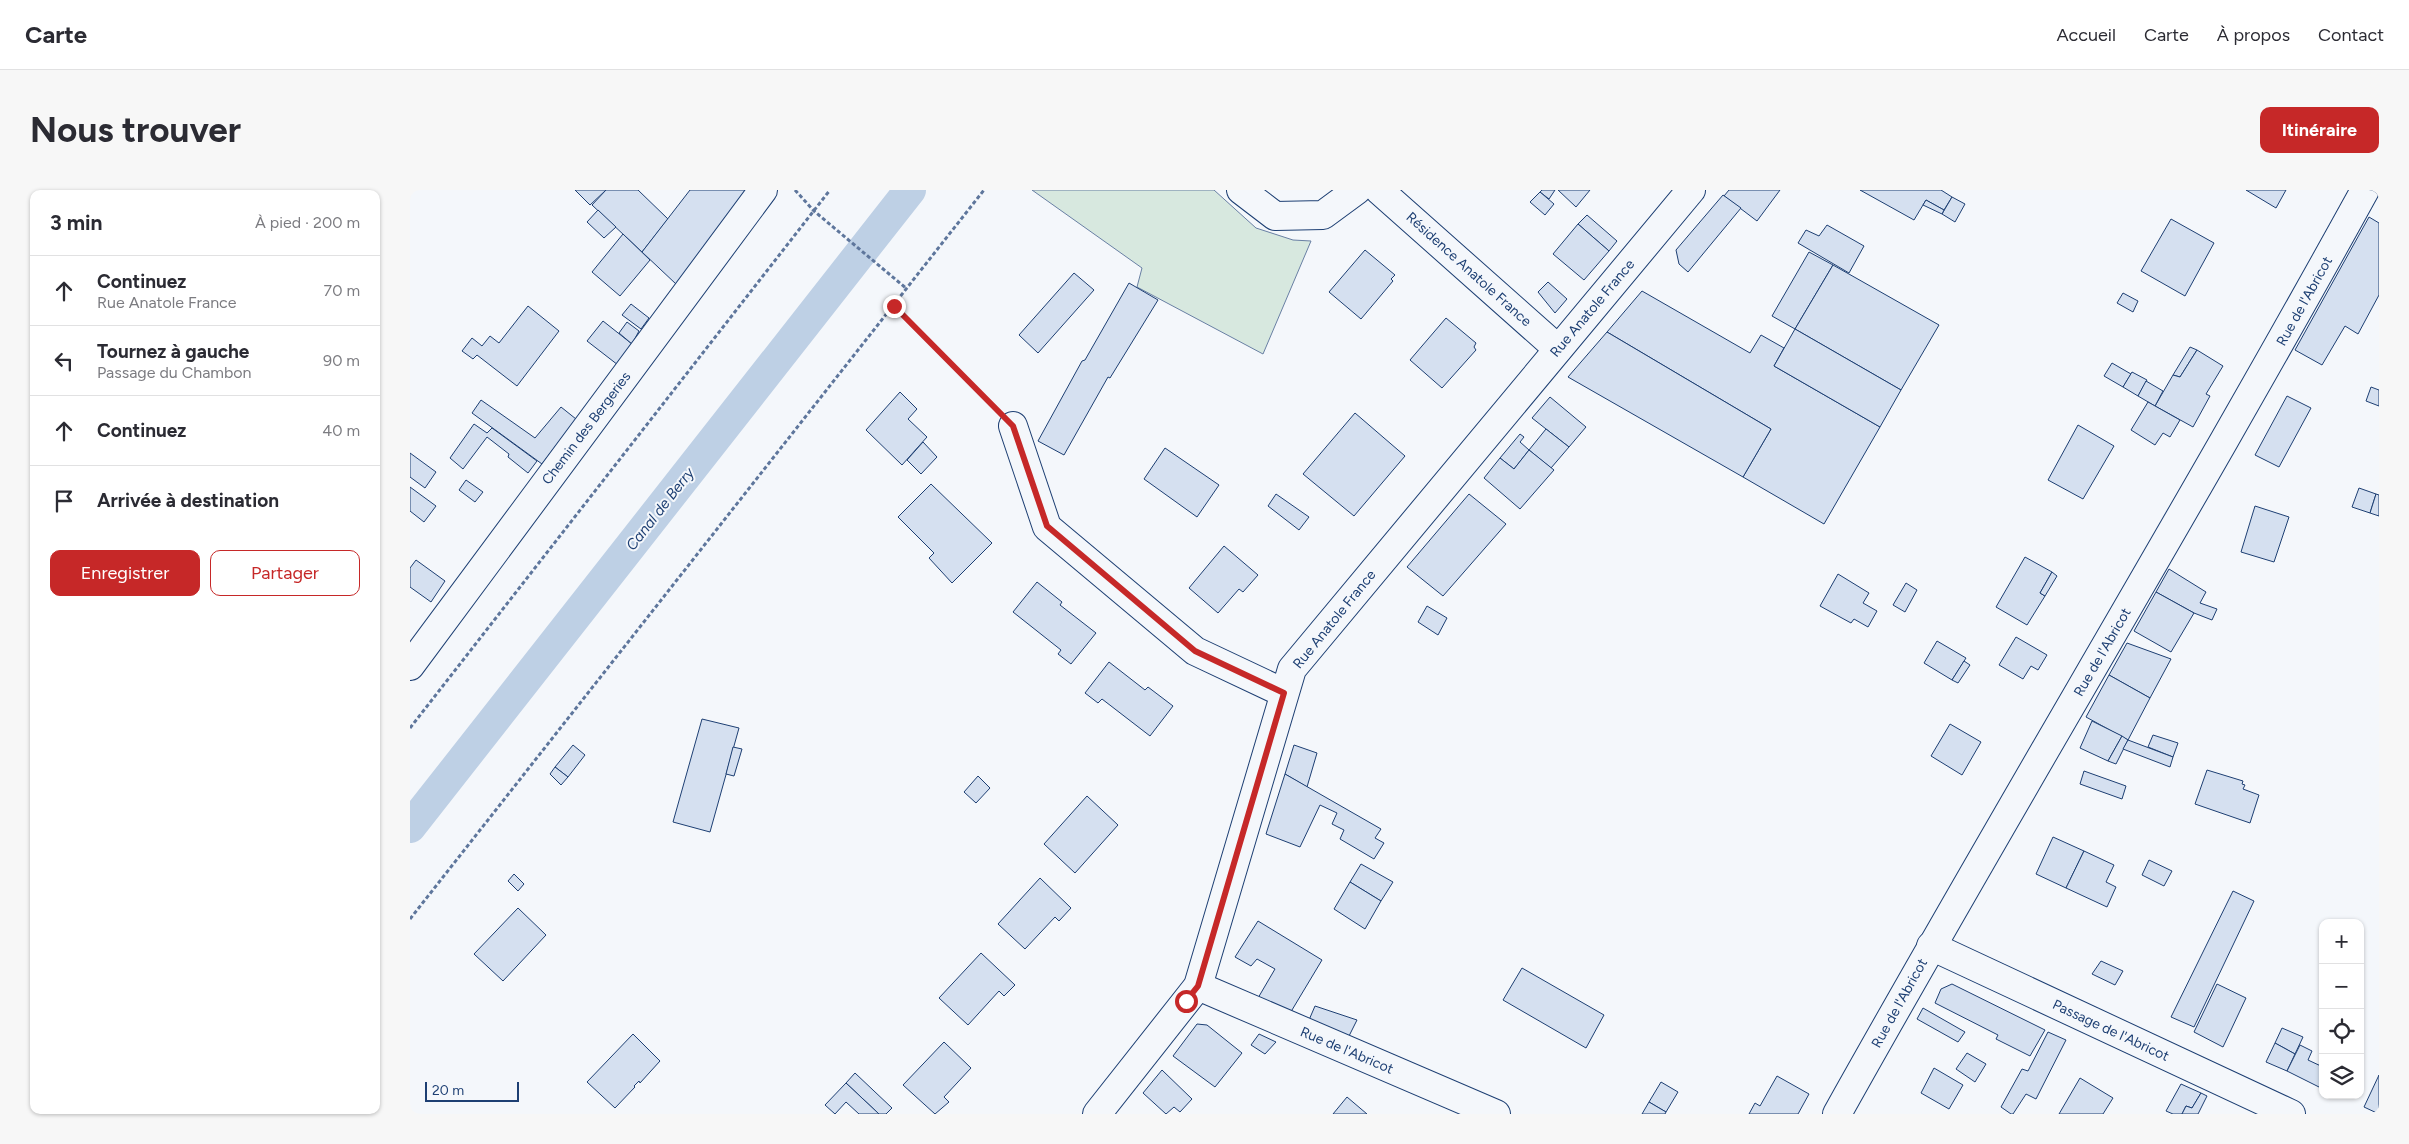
<!DOCTYPE html>
<html lang="fr">
<meta charset="utf-8">
<style>
body{margin:0;font-family:Figtree,sans-serif;background:#f7f7f7;color:#2b2b33}
.controls{position:absolute;right:15px;bottom:15px;display:grid;overflow:hidden;border-radius:10px;box-shadow:0 1px 4px #0004}
.controls button{width:45px;height:45px;display:grid;place-items:center;padding:0;border:0;border-bottom:1px solid #e1e1e2;background:#fff;color:#2b2b33;font:25px sans-serif}
.scale{position:absolute;left:15px;bottom:12px;width:94px;box-sizing:border-box;padding-left:5px;border:2px solid #1d3f73;border-top:0;font-size:14px;line-height:18px;white-space:nowrap;color:#1d3f73;-webkit-text-stroke:4px #f4f7fb;paint-order:stroke}
.stop{position:absolute;width:15px;height:15px;margin:-11px;border:4px solid #c62828;border-radius:50%;background:#fff}
.stop.end{background:#c62828;border-color:#fff;box-shadow:0 1px 5px #0008}
.list{margin:0;padding:0;list-style:none}
h2{display:flex;justify-content:space-between;align-items:center;height:65px;margin:0;padding:0 20px;font-size:21px}
h2 small{font-size:16px;font-weight:400;color:#7c7c81}
.list li{display:grid;grid-template-columns:32px 1fr auto;gap:15px;align-items:center;box-sizing:border-box;height:70px;padding:0 20px;border-top:1px solid #e1e1e2}
.list b{display:block;font-size:19px;white-space:nowrap}
.list p{margin:0;font-size:16px;white-space:nowrap;color:#7c7c81}
.list em{font-size:16px;font-style:normal;color:#7c7c81}
.actions{display:flex;gap:10px;padding:15px 20px}
.actions a{flex:1;padding:11px 0;border:1px solid #c62828;border-radius:10px;text-align:center;font-size:18px;color:#c62828}
.actions .main{background:#c62828;color:#fff}
.icon{flex:none;width:28px;height:28px;fill:none;stroke:currentColor;stroke-width:2;stroke-linecap:round;stroke-linejoin:round}
.map{position:relative;flex:none;width:1969px;height:924px;overflow:hidden;border-radius:10px}
header{display:flex;align-items:center;gap:30px;box-sizing:border-box;height:70px;padding:0 25px;background:#fff;border-bottom:1px solid #e1e1e2}
header strong{font-size:24px}
nav{display:flex;gap:28px;margin-inline-start:auto;font-size:18px}
.intro{display:flex;align-items:center;justify-content:space-between;box-sizing:border-box;height:120px;padding:0 30px}
h1{margin:0;font-size:35px}
.button{padding:12px 22px;border-radius:10px;background:#c62828;color:#fff;font-size:18px;font-weight:700}
main{display:flex;gap:30px;padding:0 30px}
aside{flex:1;background:#fff;border-radius:10px;box-shadow:0 1px 4px #0004}
.map>svg:first-child{display:block}
.green{fill:#d7e8df;stroke:#687fa3}
.lines{fill:none;stroke-linecap:round;stroke-linejoin:round}
.canal{stroke:#bed0e5;stroke-width:32}
.building{fill:#d5e0f0;stroke:#1d3f73}
.minor-casing{stroke:#1d3f73;stroke-width:30}
.path{stroke:#5e769c;stroke-width:3;stroke-dasharray:4 2.5;stroke-linecap:butt}
.minor{stroke:#f4f7fb;stroke-width:28}
.route{stroke:#c62828;stroke-width:6}
.labels{text-anchor:middle;stroke-width:4;stroke-linejoin:round;paint-order:stroke}
.street-label{font-size:14px;fill:#1d3f73;stroke:#f4f7fb}
.water-label{font-size:15px;font-style:italic;fill:#1d3f73;stroke:#f4f7fb}
</style>
<header>
<strong>Carte</strong>
<nav><a>Accueil</a><a>Carte</a><a>À propos</a><a>Contact</a></nav>
</header>
<div class="intro"><h1>Nous trouver</h1><a class="button">Itinéraire</a></div>
<main>
<aside>
<h2>3 min<small>À pied · 200 m</small></h2>
<ul class="list">
<li><svg class="icon" aria-label="ahead" viewBox="0 0 24 24"><path d="M12 20V5M6 11l6-6 6 6"/></svg><div><b>Continuez</b><p>Rue Anatole France</p></div><em>70 m</em></li>
<li><svg class="icon" aria-label="left" viewBox="0 0 24 24"><path d="M17 20v-9H6M10 6l-5 5 5 5"/></svg><div><b>Tournez à gauche</b><p>Passage du Chambon</p></div><em>90 m</em></li>
<li><svg class="icon" aria-label="ahead" viewBox="0 0 24 24"><path d="M12 20V5M6 11l6-6 6 6"/></svg><div><b>Continuez</b></div><em>40 m</em></li>
<li><svg class="icon" aria-label="arrive" viewBox="0 0 24 24"><path d="M6 21V4h12l-3 4 3 4H6"/></svg><div><b>Arrivée à destination</b></div></li>
</ul>
<div class="actions"><a class="main">Enregistrer</a><a>Partager</a></div>
</aside>
<div class="map">
<svg width="1969" height="924" viewBox="0 0 1969 924">
<rect width="100%" height="100%" fill="#f4f7fb"/>
<!-- green -->
<path class="green" d="M 622,0 L 804,0 L 846,38 L 883,50 L 901,51 L 853,164 L 727,97 L 732,78 Z"/>
<g class="lines">
<!-- canal -->
<path class="canal" d="M 0,637 L 500,0"/>
</g>
<!-- building -->
<g class="building">
<path d="M 165,0 L 196,0 L 180,15 Z"/>
<path d="M 196,0 L 228,0 L 258,29 L 232,62 L 182,15 Z"/>
<path d="M 280,0 L 340,0 L 266,94 L 232,62 Z"/>
<path d="M 1132,0 L 1145,0 L 1139,9 L 1130,2 Z"/>
<path d="M 1148,0 L 1180,0 L 1166,17 Z"/>
<path d="M 1319,0 L 1370,0 L 1347,31 L 1314,6 Z"/>
<path d="M 1450,0 L 1531,0 L 1542,7 L 1534,20 L 1516,10 L 1504,30 Z"/>
<path d="M 1836,0 L 1876,0 L 1866,18 Z"/>
<path d="M 1130,2 L 1144,14 L 1135,25 L 1120,12 Z"/>
<path d="M 1313,5 L 1331,18 L 1278,82 L 1269,74 L 1266,60 Z"/>
<path d="M 1542,7 L 1555,14 L 1545,32 L 1532,24 Z"/>
<path d="M 1516,10 L 1534,20 L 1532,24 L 1513,15 Z"/>
<path d="M 188,20 L 206,37 L 194,48 L 177,32 Z"/>
<path d="M 1177,25 L 1207,51 L 1199,61 L 1168,34 Z"/>
<path d="M 1959,27 L 1969,33 L 1969,105 L 1948,144 L 1935,136 L 1912,175 L 1885,160 Z"/>
<path d="M 1761,29 L 1804,53 L 1775,106 L 1731,81 Z"/>
<path d="M 1168,34 L 1199,61 L 1174,90 L 1143,64 Z"/>
<path d="M 1417,35 L 1454,56 L 1439,83 L 1388,53 L 1396,40 L 1409,46 Z"/>
<path d="M 213,44 L 240,70 L 210,106 L 182,82 Z"/>
<path d="M 955,60 L 985,85 L 981,89 L 983,91 L 951,129 L 919,102 Z"/>
<path d="M 1399,62 L 1423,75 L 1385,139 L 1362,126 Z"/>
<path d="M 1423,75 L 1529,135 L 1491,200 L 1385,139 Z"/>
<path d="M 664,83 L 684,100 L 628,163 L 609,145 Z"/>
<path d="M 1138,92 L 1157,109 L 1145,123 L 1128,102 Z"/>
<path d="M 719,93 L 748,110 L 700,188 L 698,187 L 654,265 L 628,251 L 672,171 L 675,170 Z"/>
<path d="M 1232,101 L 1340,163 L 1351,145 L 1374,158 L 1364,176 L 1470,237 L 1414,334 L 1333,287 L 1361,239 L 1197,142 Z"/>
<path d="M 1713,103 L 1728,111 L 1723,122 L 1707,113 Z"/>
<path d="M 221,114 L 239,128 L 231,139 L 212,125 Z"/>
<path d="M 118,116 L 149,141 L 107,196 L 67,165 L 63,169 L 52,161 L 62,148 L 72,156 L 80,146 L 89,153 Z"/>
<path d="M 1036,128 L 1066,153 L 1064,157 L 1066,160 L 1032,198 L 1000,170 Z"/>
<path d="M 193,131 L 222,154 L 208,175 L 177,151 Z"/>
<path d="M 217,132 L 229,141 L 222,154 L 209,143 Z"/>
<path d="M 1385,139 L 1491,200 L 1470,237 L 1364,176 Z"/>
<path d="M 1197,142 L 1361,239 L 1333,287 L 1158,187 Z"/>
<path d="M 1780,157 L 1787,160 L 1770,187 L 1763,185 Z"/>
<path d="M 1787,160 L 1813,176 L 1796,204 L 1800,206 L 1783,237 L 1745,216 L 1763,185 L 1770,187 Z"/>
<path d="M 1702,173 L 1721,184 L 1713,197 L 1694,186 Z"/>
<path d="M 1722,182 L 1737,190 L 1728,206 L 1713,197 Z"/>
<path d="M 1736,191 L 1753,201 L 1745,216 L 1728,206 Z"/>
<path d="M 1961,197 L 1969,200 L 1969,216 L 1956,211 Z"/>
<path d="M 490,202 L 507,219 L 498,229 L 517,247 L 492,275 L 456,240 Z"/>
<path d="M 1877,206 L 1901,218 L 1869,277 L 1845,265 Z"/>
<path d="M 1140,207 L 1176,237 L 1159,257 L 1122,228 Z"/>
<path d="M 71,210 L 125,248 L 151,217 L 166,229 L 132,274 L 62,223 Z"/>
<path d="M 1738,212 L 1770,230 L 1760,247 L 1753,243 L 1745,255 L 1721,240 Z"/>
<path d="M 945,223 L 995,266 L 944,326 L 893,284 Z"/>
<path d="M 64,234 L 77,243 L 82,238 L 127,271 L 118,283 L 98,267 L 99,264 L 77,247 L 53,279 L 40,268 Z"/>
<path d="M 1668,235 L 1704,256 L 1673,309 L 1638,290 Z"/>
<path d="M 1136,239 L 1159,257 L 1141,278 L 1119,260 Z"/>
<path d="M 1110,244 L 1114,247 L 1110,252 L 1119,260 L 1104,279 L 1090,268 Z"/>
<path d="M 513,252 L 527,267 L 511,284 L 497,270 Z"/>
<path d="M 755,258 L 809,295 L 787,327 L 734,289 Z"/>
<path d="M 1119,260 L 1144,280 L 1110,319 L 1074,288 L 1090,268 L 1104,279 Z"/>
<path d="M 0,263 L 26,282 L 15,298 L 0,287 Z"/>
<path d="M 56,290 L 73,302 L 65,312 L 49,300 Z"/>
<path d="M 521,294 L 582,353 L 542,393 L 519,368 L 524,363 L 488,327 Z"/>
<path d="M 0,297 L 26,316 L 14,332 L 0,321 Z"/>
<path d="M 1949,298 L 1966,304 L 1960,323 L 1942,317 Z"/>
<path d="M 866,304 L 899,327 L 889,340 L 858,316 Z"/>
<path d="M 1059,304 L 1096,334 L 1033,406 L 997,377 Z"/>
<path d="M 1966,304 L 1969,305 L 1969,326 L 1960,323 Z"/>
<path d="M 1845,316 L 1879,327 L 1864,372 L 1831,362 Z"/>
<path d="M 814,356 L 848,385 L 833,402 L 829,399 L 808,423 L 779,398 Z"/>
<path d="M 1615,367 L 1642,382 L 1630,403 L 1635,406 L 1617,435 L 1586,417 Z"/>
<path d="M 6,370 L 35,391 L 21,412 L 0,397 L 0,378 Z"/>
<path d="M 1759,379 L 1796,402 L 1790,413 L 1807,419 L 1802,430 L 1784,423 L 1746,402 Z"/>
<path d="M 1642,382 L 1647,386 L 1635,406 L 1630,403 Z"/>
<path d="M 1428,384 L 1459,403 L 1453,413 L 1467,421 L 1458,437 L 1444,429 L 1441,433 L 1410,416 Z"/>
<path d="M 627,392 L 652,412 L 650,415 L 686,443 L 661,474 L 648,464 L 651,460 L 603,422 Z"/>
<path d="M 1496,393 L 1507,400 L 1495,422 L 1483,415 Z"/>
<path d="M 1746,402 L 1784,423 L 1761,462 L 1724,441 Z"/>
<path d="M 1017,416 L 1037,428 L 1028,445 L 1008,432 Z"/>
<path d="M 1606,447 L 1637,465 L 1628,480 L 1621,476 L 1613,489 L 1589,475 Z"/>
<path d="M 1527,451 L 1556,468 L 1542,490 L 1514,473 Z"/>
<path d="M 1717,453 L 1761,469 L 1740,508 L 1699,485 Z"/>
<path d="M 1554,471 L 1560,475 L 1548,493 L 1542,490 Z"/>
<path d="M 699,472 L 735,500 L 738,497 L 763,516 L 740,546 L 692,509 L 688,513 L 675,503 Z"/>
<path d="M 1699,485 L 1740,508 L 1718,550 L 1676,527 Z"/>
<path d="M 292,529 L 329,538 L 300,642 L 263,632 Z"/>
<path d="M 1682,531 L 1712,546 L 1698,571 L 1670,558 Z"/>
<path d="M 1540,534 L 1571,552 L 1552,585 L 1521,566 Z"/>
<path d="M 1743,545 L 1768,553 L 1763,567 L 1738,557 Z"/>
<path d="M 1712,546 L 1718,550 L 1706,574 L 1698,571 Z"/>
<path d="M 1718,550 L 1763,567 L 1760,577 L 1713,559 Z"/>
<path d="M 163,555 L 175,565 L 158,587 L 145,577 Z"/>
<path d="M 884,555 L 907,563 L 897,597 L 875,584 Z"/>
<path d="M 323,557 L 332,559 L 324,586 L 316,584 Z"/>
<path d="M 145,577 L 158,587 L 151,595 L 140,584 Z"/>
<path d="M 1797,580 L 1833,591 L 1832,594 L 1835,595 L 1833,599 L 1849,605 L 1840,633 L 1785,614 Z"/>
<path d="M 1674,581 L 1716,596 L 1712,609 L 1670,594 Z"/>
<path d="M 875,584 L 971,639 L 965,648 L 974,653 L 964,669 L 930,649 L 934,640 L 922,634 L 927,623 L 910,615 L 890,657 L 856,644 Z"/>
<path d="M 568,586 L 580,598 L 566,613 L 554,602 Z"/>
<path d="M 677,606 L 708,635 L 665,683 L 634,654 Z"/>
<path d="M 1643,647 L 1674,661 L 1656,698 L 1626,684 Z"/>
<path d="M 1674,661 L 1704,675 L 1696,692 L 1706,697 L 1697,717 L 1656,698 Z"/>
<path d="M 1739,670 L 1762,681 L 1754,696 L 1732,685 Z"/>
<path d="M 951,674 L 983,692 L 971,711 L 940,692 Z"/>
<path d="M 104,684 L 114,694 L 108,701 L 98,691 Z"/>
<path d="M 630,688 L 661,718 L 649,731 L 645,727 L 615,759 L 588,734 Z"/>
<path d="M 940,692 L 971,711 L 955,739 L 924,719 Z"/>
<path d="M 1823,701 L 1844,711 L 1784,837 L 1761,827 Z"/>
<path d="M 108,718 L 136,745 L 93,791 L 64,764 Z"/>
<path d="M 848,731 L 912,770 L 879,825 L 848,808 L 865,779 L 847,769 L 841,776 L 825,767 Z"/>
<path d="M 571,763 L 605,795 L 594,806 L 589,801 L 558,835 L 529,808 Z"/>
<path d="M 1691,771 L 1713,781 L 1705,795 L 1682,784 Z"/>
<path d="M 1112,778 L 1194,825 L 1176,858 L 1093,810 Z"/>
<path d="M 1542,794 L 1635,840 L 1620,866 L 1586,849 L 1588,845 L 1525,813 L 1531,799 Z"/>
<path d="M 1807,794 L 1836,808 L 1813,857 L 1784,842 Z"/>
<path d="M 905,816 L 947,830 L 939,846 L 896,837 Z"/>
<path d="M 1513,818 L 1555,842 L 1548,852 L 1507,829 Z"/>
<path d="M 787,834 L 797,835 L 832,863 L 805,897 L 763,866 Z"/>
<path d="M 1872,838 L 1893,847 L 1885,864 L 1865,853 Z"/>
<path d="M 1638,842 L 1656,850 L 1626,909 L 1616,904 L 1603,924 L 1601,924 L 1591,917 L 1612,879 L 1618,881 Z"/>
<path d="M 223,844 L 250,871 L 230,893 L 229,891 L 224,896 L 225,897 L 205,918 L 177,892 Z"/>
<path d="M 849,844 L 866,852 L 855,864 L 841,855 Z"/>
<path d="M 534,852 L 561,878 L 534,907 L 539,912 L 525,924 L 493,895 Z"/>
<path d="M 1865,853 L 1885,864 L 1877,881 L 1856,872 Z"/>
<path d="M 1890,855 L 1902,861 L 1898,870 L 1913,877 L 1913,899 L 1877,881 Z"/>
<path d="M 1557,863 L 1576,874 L 1565,892 L 1546,879 Z"/>
<path d="M 1524,878 L 1553,895 L 1539,919 L 1511,903 Z"/>
<path d="M 752,880 L 782,909 L 770,922 L 764,917 L 756,924 L 733,903 Z"/>
<path d="M 445,883 L 482,918 L 476,924 L 469,924 L 436,893 Z"/>
<path d="M 1969,885 L 1969,924 L 1954,917 Z"/>
<path d="M 1367,886 L 1399,904 L 1388,924 L 1339,924 L 1345,913 L 1350,916 Z"/>
<path d="M 1670,888 L 1703,908 L 1693,924 L 1649,924 Z"/>
<path d="M 1251,892 L 1268,902 L 1256,922 L 1239,912 Z"/>
<path d="M 436,893 L 469,924 L 449,924 L 436,912 L 425,924 L 415,915 Z"/>
<path d="M 1771,894 L 1791,903 L 1782,918 L 1776,916 L 1772,924 L 1763,924 L 1756,921 Z"/>
<path d="M 1791,903 L 1797,906 L 1788,924 L 1772,924 L 1776,916 L 1782,918 Z"/>
<path d="M 937,907 L 957,924 L 923,924 Z"/>
<path d="M 1239,912 L 1256,922 L 1255,924 L 1232,924 Z"/>
</g>
<g class="lines">
<!-- minor casing -->
<g class="minor-casing">
<g id="minor">
<path d="M 831,0 L 865,26 L 913,25 L 947,0"/>
<path d="M 969,0 L 1148,159"/>
<path d="M 603,236 L 637,337 L 785,461 L 874,503"/>
<path d="M 0,476 L 353,0"/>
<path d="M 1521,756 L 1881,924"/>
<path d="M 788,796 L 1086,924"/>
<path d="M 687,924 L 788,796 L 882,479 L 1281,0"/>
<path d="M 1427,924 C 1600,614 1784,311 1955,0"/>
</g>
</g>
<!-- path -->
<g class="path">
<path d="M 385,0 L 404,21 L 497,99"/>
<path d="M 484,116 L 583,216"/>
<path d="M 0,538 L 420,0"/>
<path d="M 0,729 L 574,0"/>
</g>
<!-- minor -->
<use href="#minor" class="minor"/>
</g>
<g class="lines">
<!-- route -->
<path class="route" d="M 484,116 L 603,236 L 637,336 L 785,461 L 874,503 L 788,796 L 776,811"/>
</g>
<g class="labels">
<!-- street labels -->
<g class="street-label">
<text transform="translate(1059 79) rotate(42)" y="5">Résidence Anatole France</text>
<text transform="translate(1894 111) rotate(-61)" y="5">Rue de l'Abricot</text>
<text transform="translate(1182 118) rotate(-50)" y="5">Rue Anatole France</text>
<text transform="translate(176 238) rotate(-53)" y="5">Chemin des Bergeries</text>
<text transform="translate(924 429) rotate(-51)" y="5">Rue Anatole France</text>
<text transform="translate(1692 462) rotate(-60)" y="5">Rue de l'Abricot</text>
<text transform="translate(1489 813) rotate(-61)" y="5">Rue de l'Abricot</text>
<text transform="translate(1701 840) rotate(25)" y="5">Passage de l'Abricot</text>
<text transform="translate(937 860) rotate(23)" y="5">Rue de l'Abricot</text>
</g>
<!-- water labels -->
<g class="water-label">
<text transform="translate(250 319) rotate(-52)" y="5">Canal de Berry</text>
</g>
</g>
</svg>
<div class="controls">
<button>+</button>
<button>−</button>
<button><svg class="icon" aria-label="locate" viewBox="0 0 24 24"><circle cx="12" cy="12" r="6"/><path d="M12 2v4M12 18v4M2 12h4M18 12h4"/></svg></button>
<button><svg class="icon" aria-label="layers" viewBox="0 0 24 24"><path d="M12 4l9 5-9 5-9-5zM3 14l9 5 9-5"/></svg></button>
</div>
<div class="scale">20 m</div>
<div class="stop" style="left:776px;top:811px"></div>
<div class="stop end" style="left:484px;top:116px"></div>
</div>
</main>
